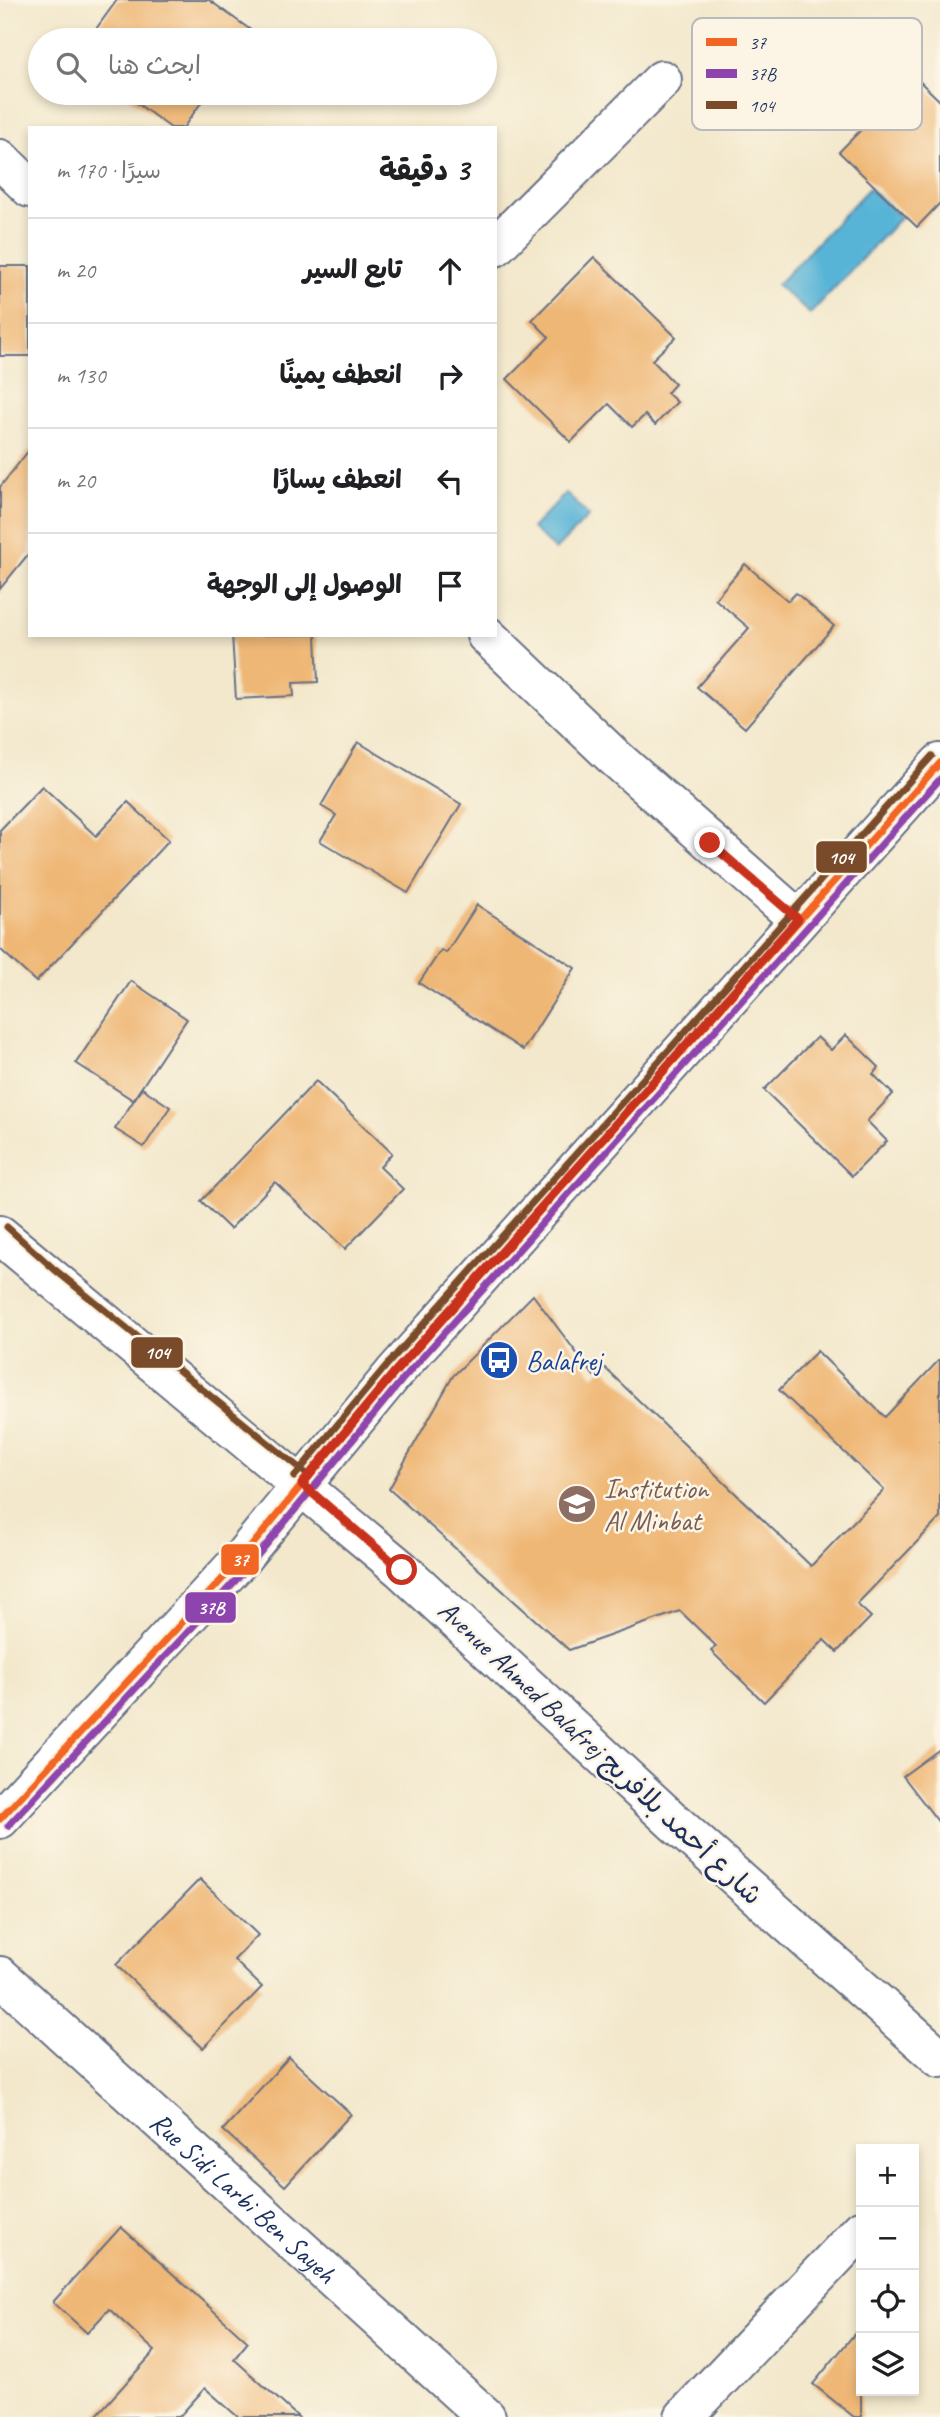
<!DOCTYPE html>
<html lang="ar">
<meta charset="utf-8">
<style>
body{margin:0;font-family:Caveat,"Playpen Sans Arabic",sans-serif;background:#f6f6f6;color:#202124;direction:rtl}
.controls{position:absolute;right:21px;bottom:21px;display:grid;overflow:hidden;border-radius:0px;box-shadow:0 4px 10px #0003}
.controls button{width:63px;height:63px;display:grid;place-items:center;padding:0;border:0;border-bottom:2px solid #e0e0e0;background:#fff;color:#202124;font:35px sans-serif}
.stop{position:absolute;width:21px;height:21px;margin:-16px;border:5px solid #c8321e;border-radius:50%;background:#fff}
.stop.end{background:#c8321e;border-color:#fff;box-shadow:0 2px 7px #0008}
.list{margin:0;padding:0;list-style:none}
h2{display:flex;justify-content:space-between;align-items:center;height:91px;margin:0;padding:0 28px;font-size:30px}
h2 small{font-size:23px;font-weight:400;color:#757577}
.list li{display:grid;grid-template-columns:46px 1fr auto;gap:21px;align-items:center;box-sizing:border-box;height:105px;padding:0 28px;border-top:2px solid #e0e0e0}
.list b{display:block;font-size:26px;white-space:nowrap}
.list em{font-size:23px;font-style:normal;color:#757577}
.icon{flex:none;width:38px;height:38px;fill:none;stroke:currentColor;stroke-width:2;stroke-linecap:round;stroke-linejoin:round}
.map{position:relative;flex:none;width:940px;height:2417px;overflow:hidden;direction:ltr}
.search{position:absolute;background:#fff;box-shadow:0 4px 10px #0003;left:28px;top:28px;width:469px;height:77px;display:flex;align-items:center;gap:18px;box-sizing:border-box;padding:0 24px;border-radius:38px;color:#757577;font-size:26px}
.panel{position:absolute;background:#fff;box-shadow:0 4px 10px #0003;left:28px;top:126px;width:469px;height:511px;border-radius:0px;direction:rtl}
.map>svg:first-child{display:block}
.water{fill:#59b4d7;stroke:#3a729a;stroke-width:2}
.building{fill:#efb776}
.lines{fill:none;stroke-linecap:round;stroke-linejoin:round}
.minor-casing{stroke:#677084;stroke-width:42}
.major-casing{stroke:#677084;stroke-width:42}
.minor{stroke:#fff;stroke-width:38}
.major{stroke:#fff;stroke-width:38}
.bus-1-casing{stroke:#fcf5e5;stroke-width:12}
.bus-2-casing{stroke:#fcf5e5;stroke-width:12}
.bus-3-casing{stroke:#fcf5e5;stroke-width:12}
.bus-1{stroke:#f26522;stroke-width:7}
.bus-2{stroke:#8e44ad;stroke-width:7}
.bus-3{stroke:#7a4b2a;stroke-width:7}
.route{stroke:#c8321e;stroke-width:9}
.labels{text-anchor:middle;stroke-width:5;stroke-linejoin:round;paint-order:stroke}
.transit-label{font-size:28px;fill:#164399;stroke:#fcf5e5;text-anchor:start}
.education-label{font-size:28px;fill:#785e54;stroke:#fcf5e5;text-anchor:start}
.street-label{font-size:28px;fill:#1b2f5e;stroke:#fcf5e5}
.key{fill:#fcf5e5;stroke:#b8babc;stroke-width:2}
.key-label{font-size:19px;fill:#1b2f5e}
.line-badge{stroke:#fcf5e5;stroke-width:2.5}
.badge-label{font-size:19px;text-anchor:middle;font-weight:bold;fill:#fff}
</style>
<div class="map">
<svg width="940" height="2417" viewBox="0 0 940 2417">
<rect width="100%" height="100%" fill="#fcf5e5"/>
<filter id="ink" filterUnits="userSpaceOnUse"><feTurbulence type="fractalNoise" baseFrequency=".0143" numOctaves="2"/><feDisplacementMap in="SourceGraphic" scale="14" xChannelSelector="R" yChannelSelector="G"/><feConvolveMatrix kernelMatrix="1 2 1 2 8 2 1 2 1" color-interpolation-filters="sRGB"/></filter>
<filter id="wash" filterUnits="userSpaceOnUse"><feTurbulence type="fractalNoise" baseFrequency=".00686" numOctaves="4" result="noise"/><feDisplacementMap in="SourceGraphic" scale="28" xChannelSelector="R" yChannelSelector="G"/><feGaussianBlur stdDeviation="1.57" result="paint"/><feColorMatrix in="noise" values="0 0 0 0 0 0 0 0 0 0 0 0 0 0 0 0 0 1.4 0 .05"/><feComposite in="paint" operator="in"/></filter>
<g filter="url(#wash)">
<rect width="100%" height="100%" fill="#f3e8cc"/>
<!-- water -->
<g class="water">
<path d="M 869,188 L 901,217 L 810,314 L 777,285 Z"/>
<path d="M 566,493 L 589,516 L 555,550 L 532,528 Z"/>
</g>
<g id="blocks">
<!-- building -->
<g class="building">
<path d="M 117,0 L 209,0 L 252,31 L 246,40 L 88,40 Z"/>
<path d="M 914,76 L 940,101 L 940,203 L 917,227 L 839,152 Z"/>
<path d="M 123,93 L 208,93 L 183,128 L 171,128 Z"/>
<path d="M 594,257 L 676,337 L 652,360 L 675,384 L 667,393 L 677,402 L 655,425 L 645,415 L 632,427 L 609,404 L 571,442 L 507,379 L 549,337 L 532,320 Z"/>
<rect x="0" y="266" width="30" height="90"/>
<path d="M 30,449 L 30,552 L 0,589 L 0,487 Z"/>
<path d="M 745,564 L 788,601 L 796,593 L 834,626 L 745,728 L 697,687 L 749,628 L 715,599 Z"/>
<path d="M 232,635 L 316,635 L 318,682 L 293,683 L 294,696 L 236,699 Z"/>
<path d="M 358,742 L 461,804 L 408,893 L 320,841 L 336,815 L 321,806 Z"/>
<path d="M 42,786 L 96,836 L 128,802 L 169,840 L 36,982 L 0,949 L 0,830 Z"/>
<path d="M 477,905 L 575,968 L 523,1050 L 419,983 L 441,950 L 446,953 Z"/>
<path d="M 131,981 L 187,1019 L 133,1100 L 76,1063 Z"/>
<path d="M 846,1035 L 879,1067 L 873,1074 L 893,1094 L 867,1121 L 887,1141 L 852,1176 L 764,1090 L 817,1037 L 831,1050 Z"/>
<path d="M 316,1081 L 392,1153 L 380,1167 L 403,1189 L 345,1249 L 275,1182 L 230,1229 L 201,1201 Z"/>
<path d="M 142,1088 L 170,1107 L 144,1147 L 115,1129 Z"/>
<path d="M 533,1295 L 594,1376 L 604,1367 L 811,1566 L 884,1490 L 779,1390 L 817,1351 L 885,1417 L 940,1359 L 940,1518 L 857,1604 L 871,1617 L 837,1652 L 824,1640 L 764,1702 L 711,1651 L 716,1646 L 680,1611 L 569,1650 L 389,1489 L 453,1376 Z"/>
<path d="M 940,1749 L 940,1824 L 903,1776 Z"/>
<path d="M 200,1879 L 258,1935 L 234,1960 L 262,1987 L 203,2048 L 116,1965 Z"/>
<path d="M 289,2057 L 351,2114 L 285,2186 L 223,2130 Z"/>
<path d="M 121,2227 L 248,2342 L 234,2359 L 298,2417 L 238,2417 L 205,2388 L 179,2417 L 95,2417 L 155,2351 L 109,2309 L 87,2333 L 53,2302 Z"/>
<path d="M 861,2326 L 861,2417 L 854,2417 L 813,2384 Z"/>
</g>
</g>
</g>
<g filter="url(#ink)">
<use href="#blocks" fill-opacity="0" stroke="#677084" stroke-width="2"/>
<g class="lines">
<!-- minor casing -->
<g class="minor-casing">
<g id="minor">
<path d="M 0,159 L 30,188"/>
<path d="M 495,247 L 662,80"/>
<path d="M 486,635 L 613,756 L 798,919"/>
<path id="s1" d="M 0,1976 L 486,2417"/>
<path d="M 684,2417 L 861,2230"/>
</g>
</g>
<!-- major casing -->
<g class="major-casing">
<g id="major">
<path d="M 0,1235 L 402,1570 L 676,1824 L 940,2058"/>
<path d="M 0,1819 L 240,1560 L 394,1373 L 940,763"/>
</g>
</g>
<!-- minor -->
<use href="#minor" class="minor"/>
<!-- major -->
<use href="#major" class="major"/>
<!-- bus-1 casing -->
<g class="bus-1-casing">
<path id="bus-1" d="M 0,1819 L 240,1560 L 394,1373 L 940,763"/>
</g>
<!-- bus-2 casing -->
<g class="bus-2-casing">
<path id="bus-2" d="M 8,1826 L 248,1567 L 402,1380 L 940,779"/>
</g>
<!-- bus-3 casing -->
<g class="bus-3-casing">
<g id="bus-3">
<path d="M 7,1227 L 54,1269 L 309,1476"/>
<path d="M 294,1477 L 386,1366 L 932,756"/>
</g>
</g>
<!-- bus-1 -->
<use href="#bus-1" class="bus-1"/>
<!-- bus-2 -->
<use href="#bus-2" class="bus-2"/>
<!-- bus-3 -->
<use href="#bus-3" class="bus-3"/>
</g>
</g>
<g class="lines" filter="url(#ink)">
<!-- route -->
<path class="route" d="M 402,1570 L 302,1484 L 394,1373 L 798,919 L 710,843"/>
</g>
<!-- icons -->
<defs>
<g id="bus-disc" transform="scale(2.0125)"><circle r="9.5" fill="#1a4fb4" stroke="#fcf5e5"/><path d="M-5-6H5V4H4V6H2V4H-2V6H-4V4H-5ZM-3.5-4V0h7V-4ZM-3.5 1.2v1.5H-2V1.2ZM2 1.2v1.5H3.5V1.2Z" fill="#fff"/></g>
<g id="school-disc" transform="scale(2.0125)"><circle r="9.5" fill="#8d6e63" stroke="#fcf5e5"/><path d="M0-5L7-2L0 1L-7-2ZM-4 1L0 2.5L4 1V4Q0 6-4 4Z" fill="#fff"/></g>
</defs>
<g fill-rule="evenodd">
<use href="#bus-disc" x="499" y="1360"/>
<use href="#school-disc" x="577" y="1504"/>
</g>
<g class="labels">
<!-- transit labels -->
<g class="transit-label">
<text x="526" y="1370">Balafrej</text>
</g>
<!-- education labels -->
<g class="education-label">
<text x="604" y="1498">Institution<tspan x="604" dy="32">Al Minbat</tspan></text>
</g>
<!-- street labels -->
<g class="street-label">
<text transform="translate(601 1752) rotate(43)" y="10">Avenue Ahmed Balafrej شارع أحمد بلافريج</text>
<text dy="10" stroke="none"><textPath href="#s1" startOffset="329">Rue Sidi Larbi Ben Sayeh</textPath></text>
</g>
</g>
<!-- legend -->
<rect x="692" y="18" width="230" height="112" rx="10" class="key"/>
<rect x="706" y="38" width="31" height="8" fill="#f26522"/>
<rect x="706" y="69" width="31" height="9" fill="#8e44ad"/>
<rect x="706" y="101" width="31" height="8" fill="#7a4b2a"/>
<g class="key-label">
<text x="749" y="49">37</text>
<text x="749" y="80">37B</text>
<text x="749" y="112">104</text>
</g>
<g class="line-badge">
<rect x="815" y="840" width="53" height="34" rx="7" fill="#7a4b2a"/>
<rect x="130" y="1336" width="54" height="33" rx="7" fill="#7a4b2a"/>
<rect x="220" y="1543" width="40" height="33" rx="7" fill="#f26522"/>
<rect x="184" y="1591" width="53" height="33" rx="7" fill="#8e44ad"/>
</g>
<g class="badge-label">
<text x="841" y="864">104</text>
<text x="157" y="1359">104</text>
<text x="240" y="1566">37</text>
<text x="211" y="1614">37B</text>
</g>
</svg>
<div class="controls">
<button>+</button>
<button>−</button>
<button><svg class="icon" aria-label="locate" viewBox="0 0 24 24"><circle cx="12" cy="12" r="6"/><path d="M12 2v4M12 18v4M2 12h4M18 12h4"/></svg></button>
<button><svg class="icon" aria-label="layers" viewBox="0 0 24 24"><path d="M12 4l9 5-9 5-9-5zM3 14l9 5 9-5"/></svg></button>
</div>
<div class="stop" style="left:402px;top:1570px"></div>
<div class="stop end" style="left:710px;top:843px"></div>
<div class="search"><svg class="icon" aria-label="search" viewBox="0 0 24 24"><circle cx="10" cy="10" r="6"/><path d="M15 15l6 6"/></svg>ابحث هنا</div>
<section class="panel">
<h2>3 دقيقة<small>سيرًا · 170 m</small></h2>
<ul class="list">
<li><svg class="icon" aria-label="ahead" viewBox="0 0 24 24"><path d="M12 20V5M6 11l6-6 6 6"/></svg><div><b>تابع السير</b></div><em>20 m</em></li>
<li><svg class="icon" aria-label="right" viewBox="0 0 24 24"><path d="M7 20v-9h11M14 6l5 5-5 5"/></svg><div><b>انعطف يمينًا</b></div><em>130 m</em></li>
<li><svg class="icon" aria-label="left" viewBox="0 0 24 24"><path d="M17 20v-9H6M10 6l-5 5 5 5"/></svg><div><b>انعطف يسارًا</b></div><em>20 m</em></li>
<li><svg class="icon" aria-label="arrive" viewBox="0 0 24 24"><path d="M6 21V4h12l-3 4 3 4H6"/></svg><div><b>الوصول إلى الوجهة</b></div></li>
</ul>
</section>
</div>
